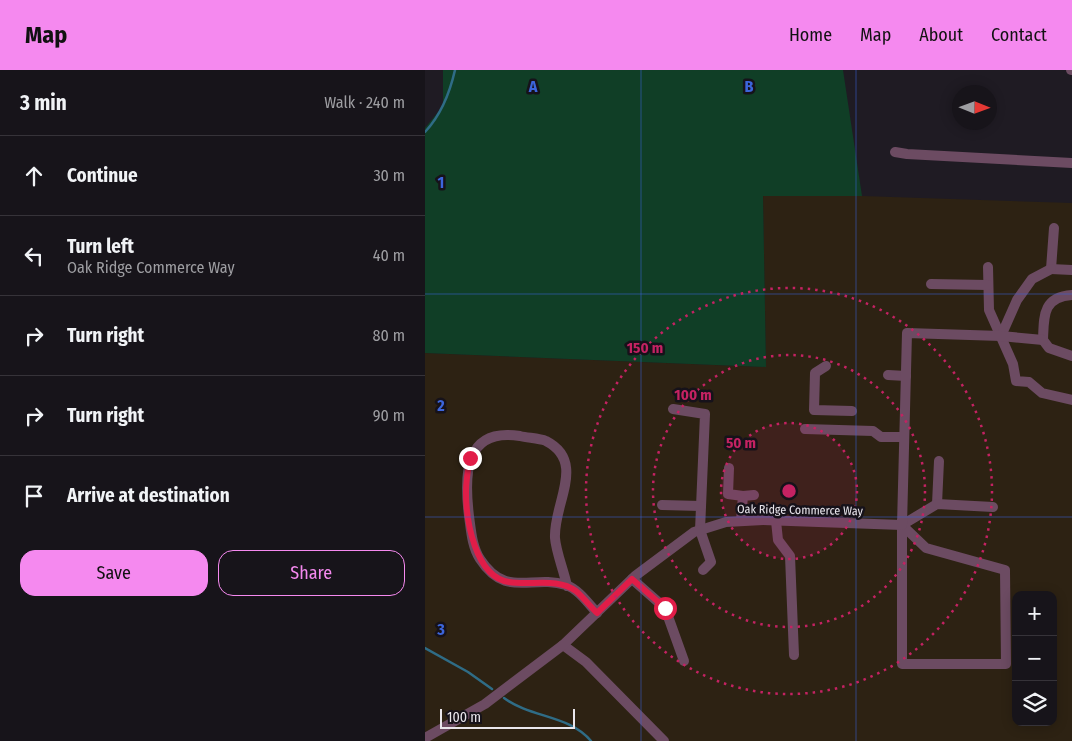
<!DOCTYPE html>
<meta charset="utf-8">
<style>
body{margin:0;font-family:"Fira Sans Condensed",sans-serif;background:#201d23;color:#f1f3f6}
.controls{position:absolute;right:15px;bottom:15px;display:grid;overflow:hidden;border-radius:10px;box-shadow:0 2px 12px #0003}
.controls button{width:45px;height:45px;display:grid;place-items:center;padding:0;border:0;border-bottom:1px solid #363339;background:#17141a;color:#f1f3f6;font:25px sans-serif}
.compass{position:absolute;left:527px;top:15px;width:45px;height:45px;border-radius:50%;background:#17141a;box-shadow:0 2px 12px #0003;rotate:91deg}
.scale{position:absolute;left:15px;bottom:12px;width:135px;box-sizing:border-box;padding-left:5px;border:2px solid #e9e6ec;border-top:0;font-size:14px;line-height:18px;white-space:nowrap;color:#e9e6ec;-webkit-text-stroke:4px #16121a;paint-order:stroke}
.stop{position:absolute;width:15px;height:15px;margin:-11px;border:4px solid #e11d48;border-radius:50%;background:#fff}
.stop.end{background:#e11d48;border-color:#fff;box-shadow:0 1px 5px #0008}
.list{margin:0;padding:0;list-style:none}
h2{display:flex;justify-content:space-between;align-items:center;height:65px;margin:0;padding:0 20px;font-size:21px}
h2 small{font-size:16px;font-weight:400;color:#9e9ea2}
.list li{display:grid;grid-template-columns:32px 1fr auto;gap:15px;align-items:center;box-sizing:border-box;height:80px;padding:0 20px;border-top:1px solid #363339}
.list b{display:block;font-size:19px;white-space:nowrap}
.list p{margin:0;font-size:16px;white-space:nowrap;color:#9e9ea2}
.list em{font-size:16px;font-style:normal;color:#9e9ea2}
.actions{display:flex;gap:10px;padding:15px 20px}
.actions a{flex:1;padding:11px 0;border:1px solid #f589ef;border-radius:15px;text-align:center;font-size:18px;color:#f589ef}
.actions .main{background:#f589ef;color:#111}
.icon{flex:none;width:28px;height:28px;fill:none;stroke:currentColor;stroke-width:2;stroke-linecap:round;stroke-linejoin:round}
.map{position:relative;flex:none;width:647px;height:671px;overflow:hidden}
header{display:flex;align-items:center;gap:30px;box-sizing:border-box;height:70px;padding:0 25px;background:#f589ef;color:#111}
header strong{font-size:24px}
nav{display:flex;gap:28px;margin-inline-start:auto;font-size:18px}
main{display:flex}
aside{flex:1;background:#17141a}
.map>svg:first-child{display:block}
.industrial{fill:#2d2213;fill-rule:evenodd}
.green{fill:#103e26}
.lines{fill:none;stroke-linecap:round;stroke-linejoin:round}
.stream{stroke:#2f6c86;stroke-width:2.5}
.minor{stroke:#6c4b62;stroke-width:10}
.route{stroke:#e11d48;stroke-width:6}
.grid{fill:none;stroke:#3c65db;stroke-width:1;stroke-opacity:0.55}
.ring{fill:none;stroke:#c42262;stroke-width:2.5;stroke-dasharray:2.5 5}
.labels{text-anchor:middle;stroke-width:5;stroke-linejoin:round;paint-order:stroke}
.street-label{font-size:12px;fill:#e9e6ec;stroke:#16121a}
.grid-label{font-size:16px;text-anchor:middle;font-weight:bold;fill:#3c65db;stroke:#16121a;stroke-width:5;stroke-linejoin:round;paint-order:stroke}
.centre{fill:#c42262;stroke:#16121a;stroke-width:2.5}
.ring-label{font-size:15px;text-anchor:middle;font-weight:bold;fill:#c42262;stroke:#16121a;stroke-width:5;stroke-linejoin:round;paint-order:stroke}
</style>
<header>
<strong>Map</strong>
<nav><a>Home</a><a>Map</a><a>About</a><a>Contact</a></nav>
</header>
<main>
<aside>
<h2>3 min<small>Walk · 240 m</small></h2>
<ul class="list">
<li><svg class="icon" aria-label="ahead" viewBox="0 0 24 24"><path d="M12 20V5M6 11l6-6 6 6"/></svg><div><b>Continue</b></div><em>30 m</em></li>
<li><svg class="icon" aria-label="left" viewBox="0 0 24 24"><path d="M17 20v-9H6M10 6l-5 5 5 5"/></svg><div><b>Turn left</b><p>Oak Ridge Commerce Way</p></div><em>40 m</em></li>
<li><svg class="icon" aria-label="right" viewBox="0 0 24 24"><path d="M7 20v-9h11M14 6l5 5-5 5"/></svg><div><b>Turn right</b></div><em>80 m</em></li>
<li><svg class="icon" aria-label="right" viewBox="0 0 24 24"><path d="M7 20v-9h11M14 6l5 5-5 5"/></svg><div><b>Turn right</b></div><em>90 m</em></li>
<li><svg class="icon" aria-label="arrive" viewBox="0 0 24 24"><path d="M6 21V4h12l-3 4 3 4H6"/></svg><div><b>Arrive at destination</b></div></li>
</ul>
<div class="actions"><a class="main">Save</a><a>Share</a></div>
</aside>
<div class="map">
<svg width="647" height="671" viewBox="0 0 647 671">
<rect width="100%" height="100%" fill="#1f1b23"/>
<!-- industrial -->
<path class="industrial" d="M 338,126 L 437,126 L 647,133 L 647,671 L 0,671 L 0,283 L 341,297 ZM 591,525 L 628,525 L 628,652 L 591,652 Z"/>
<!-- green -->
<path class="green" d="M 18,0 L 418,0 L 437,126 L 338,126 L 341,297 L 0,283 L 0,58 L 18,36 Z"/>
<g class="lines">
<!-- stream -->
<g class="stream">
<path d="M 0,62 C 16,45 25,22 30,0"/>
<path d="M 0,578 L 43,602 L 67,619"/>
<path d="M 79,628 C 106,648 145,645 166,671"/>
</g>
<!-- minor -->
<g class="minor">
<path d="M 646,0 L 647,0"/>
<path d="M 470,82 L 482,84 L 647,93"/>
<path d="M 629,158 L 626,199 L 647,200"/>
<path d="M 563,197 L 564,240 L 588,294 L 591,311 L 604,312 L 617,323 L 647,330"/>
<path d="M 506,214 L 563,215"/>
<path d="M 647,225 C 617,227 619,247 618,270 L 624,278 L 647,286"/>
<path d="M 576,266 L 592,230 L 607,209 L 626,199"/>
<path d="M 401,296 L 390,303 L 389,340 L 427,341"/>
<path d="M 463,305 L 481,306"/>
<path d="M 248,339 L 280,344 L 275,460 L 286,492 L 278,500"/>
<path d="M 380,359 L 448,361 L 456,367 L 479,367"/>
<path d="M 304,398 L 303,424 L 318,426"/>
<path d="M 512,434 L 514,391"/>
<path d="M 237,435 L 276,436"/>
<path d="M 316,451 L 318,426 L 329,425"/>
<path d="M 351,451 L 353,470 L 365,486 L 369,585"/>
<path d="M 477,455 L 477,594 L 581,594 L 580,500 L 501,478 L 477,455 L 512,434 L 568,437"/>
<path d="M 207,509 L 240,538 L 259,591"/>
<path d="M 142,516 C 139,501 131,482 130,468 C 128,434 162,392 121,371 C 114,368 103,368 95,366 C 39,357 39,405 44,446 C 46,460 47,477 55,489 C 81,529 106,504 141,515 C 153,519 163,533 172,543"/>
<path d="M 138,575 L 161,592 L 239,671"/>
<path d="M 0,668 L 60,634 L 138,575 L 210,506 L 269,462 L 301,452 L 338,450 L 477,455 L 482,263 L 576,266 L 618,270"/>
</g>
</g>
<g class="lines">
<!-- route -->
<path class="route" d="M 45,388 C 43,399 41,411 41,422 C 41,450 50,507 84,512 C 105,516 132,507 151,521 C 158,527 165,536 172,543 L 207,509 L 240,538"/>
</g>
<!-- grid -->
<path class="grid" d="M 216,0 L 216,671M 431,0 L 431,671M 0,224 L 647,224M 0,447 L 647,447"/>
<!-- distance rings -->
<circle cx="364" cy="421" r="68" fill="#c42262" fill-opacity=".12"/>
<g class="ring">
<circle cx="364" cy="421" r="68"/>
<circle cx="364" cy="421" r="136"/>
<circle cx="364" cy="421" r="203"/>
</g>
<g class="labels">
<!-- street labels -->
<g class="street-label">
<text transform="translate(375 440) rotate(1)" y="4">Oak Ridge Commerce Way</text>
</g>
</g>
<g class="grid-label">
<text x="108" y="22">A</text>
<text x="324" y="22">B</text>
<text x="16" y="118">1</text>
<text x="16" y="341">2</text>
<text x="16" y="565">3</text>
</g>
<circle cx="364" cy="421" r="8" class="centre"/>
<g class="ring-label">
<text x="220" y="283">150 m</text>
<text x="268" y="330">100 m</text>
<text x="316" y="378">50 m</text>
</g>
</svg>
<div class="controls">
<button>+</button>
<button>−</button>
<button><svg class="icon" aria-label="layers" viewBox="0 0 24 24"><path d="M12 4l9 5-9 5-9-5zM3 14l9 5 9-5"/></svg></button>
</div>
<svg class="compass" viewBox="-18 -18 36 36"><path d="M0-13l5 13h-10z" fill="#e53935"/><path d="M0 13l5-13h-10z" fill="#9e9ea2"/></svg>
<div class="scale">100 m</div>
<div class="stop" style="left:240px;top:538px"></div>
<div class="stop end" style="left:45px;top:388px"></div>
</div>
</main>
